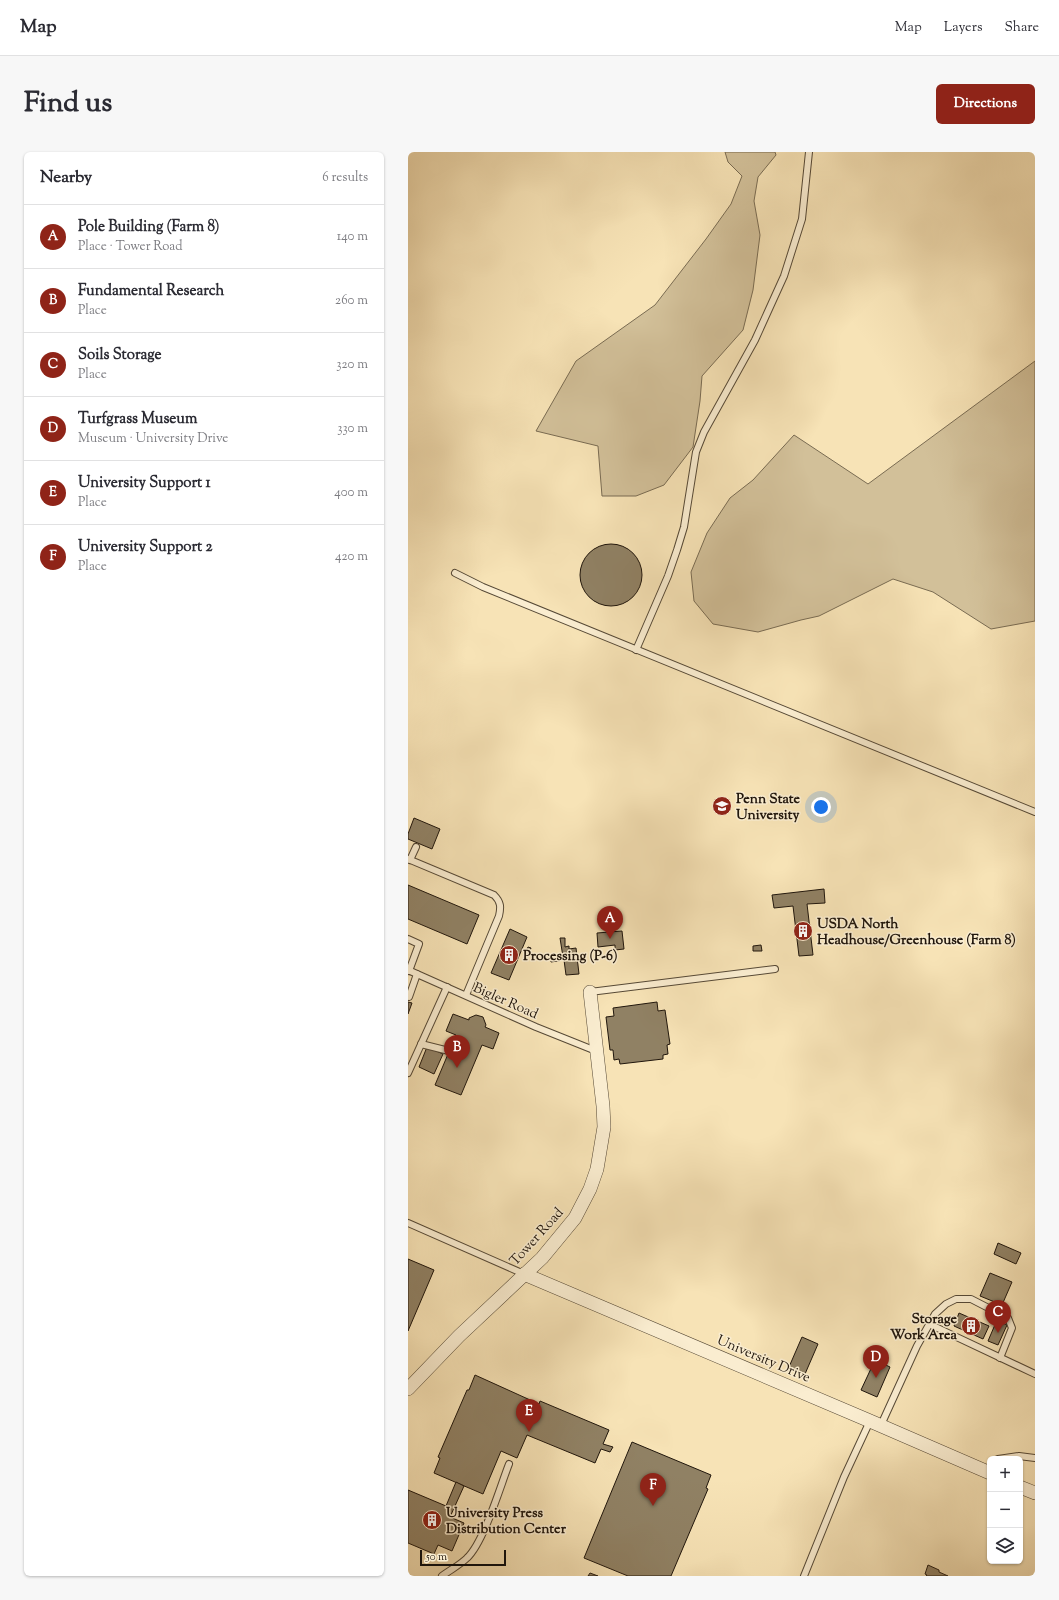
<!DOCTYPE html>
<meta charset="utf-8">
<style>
body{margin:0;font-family:"Sorts Mill Goudy",serif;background:#f7f7f7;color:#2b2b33}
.controls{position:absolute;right:12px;bottom:12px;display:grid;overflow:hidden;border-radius:6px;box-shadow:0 1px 3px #0004}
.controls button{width:36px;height:36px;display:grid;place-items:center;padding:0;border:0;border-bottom:1px solid #e1e1e2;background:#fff;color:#2b2b33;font:20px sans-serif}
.scale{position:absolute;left:12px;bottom:10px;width:86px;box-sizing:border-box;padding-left:4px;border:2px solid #20160c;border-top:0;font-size:11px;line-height:14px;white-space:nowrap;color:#20160c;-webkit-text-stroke:3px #faedd0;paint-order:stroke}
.you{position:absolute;left:413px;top:655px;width:14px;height:14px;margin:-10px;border:3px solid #fff;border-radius:50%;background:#1a73e8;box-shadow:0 0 0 6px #1a73e833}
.badge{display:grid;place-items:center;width:26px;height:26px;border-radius:50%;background:#8f2418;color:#fff;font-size:13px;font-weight:700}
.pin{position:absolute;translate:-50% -33px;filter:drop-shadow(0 1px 2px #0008)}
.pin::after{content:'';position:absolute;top:21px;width:14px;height:12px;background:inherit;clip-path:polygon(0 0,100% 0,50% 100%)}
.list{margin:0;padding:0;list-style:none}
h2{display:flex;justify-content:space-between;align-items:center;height:52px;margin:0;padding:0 16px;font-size:17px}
h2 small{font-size:13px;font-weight:400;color:#7c7c81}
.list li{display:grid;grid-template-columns:26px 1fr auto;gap:12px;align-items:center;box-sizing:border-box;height:64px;padding:0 16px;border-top:1px solid #e1e1e2}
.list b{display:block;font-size:15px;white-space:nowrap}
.list p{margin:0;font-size:13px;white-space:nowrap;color:#7c7c81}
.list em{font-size:13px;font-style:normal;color:#7c7c81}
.icon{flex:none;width:22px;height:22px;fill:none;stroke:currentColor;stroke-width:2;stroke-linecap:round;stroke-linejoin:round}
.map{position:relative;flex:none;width:627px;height:1424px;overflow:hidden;border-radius:6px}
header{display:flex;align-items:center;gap:24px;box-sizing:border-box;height:56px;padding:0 20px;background:#fff;border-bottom:1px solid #e1e1e2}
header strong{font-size:19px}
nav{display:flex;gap:22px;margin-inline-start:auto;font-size:14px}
.intro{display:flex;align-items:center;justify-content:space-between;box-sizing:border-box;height:96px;padding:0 24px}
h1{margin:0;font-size:28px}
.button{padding:10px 18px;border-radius:6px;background:#8f2418;color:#fff;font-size:14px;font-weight:700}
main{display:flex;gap:24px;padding:0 24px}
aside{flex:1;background:#fff;border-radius:6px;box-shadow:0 1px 3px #0004}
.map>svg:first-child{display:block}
.green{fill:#d2c099;stroke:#796b52}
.building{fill:#908164;stroke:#20160c}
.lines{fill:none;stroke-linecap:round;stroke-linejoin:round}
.service-casing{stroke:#564936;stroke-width:8}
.minor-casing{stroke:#564936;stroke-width:14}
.service{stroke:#faedd0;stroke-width:6}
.minor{stroke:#faedd0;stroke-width:13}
.labels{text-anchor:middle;stroke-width:3;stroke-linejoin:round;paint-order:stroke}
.poi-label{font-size:14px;font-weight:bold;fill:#20160c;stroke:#faedd0;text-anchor:start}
.street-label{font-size:14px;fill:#20160c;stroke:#faedd0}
</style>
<header>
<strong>Map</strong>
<nav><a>Map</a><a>Layers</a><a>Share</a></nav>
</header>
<div class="intro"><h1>Find us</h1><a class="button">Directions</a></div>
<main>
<aside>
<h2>Nearby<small>6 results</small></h2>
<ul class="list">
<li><span class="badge">A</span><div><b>Pole Building (Farm 8)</b><p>Place · Tower Road</p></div><em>140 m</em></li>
<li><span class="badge">B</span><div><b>Fundamental Research</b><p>Place</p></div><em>260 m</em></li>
<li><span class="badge">C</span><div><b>Soils Storage</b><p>Place</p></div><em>320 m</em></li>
<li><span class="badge">D</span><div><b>Turfgrass Museum</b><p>Museum · University Drive</p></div><em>330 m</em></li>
<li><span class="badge">E</span><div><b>University Support 1</b><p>Place</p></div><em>400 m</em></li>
<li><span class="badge">F</span><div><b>University Support 2</b><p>Place</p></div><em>420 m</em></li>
</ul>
</aside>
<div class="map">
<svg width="627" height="1424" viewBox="0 0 627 1424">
<rect width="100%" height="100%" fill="#f7e3b6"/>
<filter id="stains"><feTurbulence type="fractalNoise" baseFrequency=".005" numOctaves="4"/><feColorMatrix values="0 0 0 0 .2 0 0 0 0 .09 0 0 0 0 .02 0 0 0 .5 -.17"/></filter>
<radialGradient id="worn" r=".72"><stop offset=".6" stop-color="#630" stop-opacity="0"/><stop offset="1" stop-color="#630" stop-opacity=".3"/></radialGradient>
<!-- green -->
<g class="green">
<path d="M 317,0 L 367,0 L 368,3 L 350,25 L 346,49 L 352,83 L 345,138 L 335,178 L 294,224 L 292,249 L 285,295 L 256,333 L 228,344 L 194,344 L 190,294 L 128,279 L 168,209 L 247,153 L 298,87 L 323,52 L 334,24 L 320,10 Z"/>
<path d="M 627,209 L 627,469 L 583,477 L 525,440 L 485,427 L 411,464 L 393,468 L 350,480 L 305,472 L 286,449 L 283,420 L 299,381 L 322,346 L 345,328 L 386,283 L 460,332 Z"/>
</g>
<!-- building -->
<g class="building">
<circle cx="203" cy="423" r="31"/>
<path d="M 6,666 L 32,677 L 24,697 L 0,687 L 0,682 Z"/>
<path d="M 0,733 L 71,763 L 59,792 L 0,767 Z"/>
<path d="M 416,737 L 417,751 L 399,752 L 405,803 L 391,804 L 385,754 L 366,756 L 364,743 Z"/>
<path d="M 102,777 L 119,785 L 101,828 L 83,821 Z"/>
<path d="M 214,779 L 216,797 L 207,798 L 207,793 L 190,795 L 189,781 Z"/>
<path d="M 152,786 L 157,786 L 157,795 L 161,794 L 161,797 L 168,796 L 171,822 L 158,823 L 156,808 L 143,810 L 143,805 L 155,805 Z"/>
<path d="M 353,793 L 354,799 L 345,799 L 345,794 Z"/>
<path d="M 120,795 L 123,796 L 120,804 L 116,803 Z"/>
<path d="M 0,850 L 4,851 L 0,862 Z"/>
<path d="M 249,850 L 250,859 L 257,858 L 262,892 L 259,893 L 260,902 L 255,903 L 255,907 L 212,912 L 211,907 L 206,908 L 205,898 L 202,898 L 198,865 L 206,864 L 205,856 Z"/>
<path d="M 45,862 L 61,868 L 61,866 L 68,863 L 75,865 L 78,873 L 77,875 L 91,881 L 85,897 L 74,893 L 53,943 L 27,933 L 48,883 L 38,879 Z"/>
<path d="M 19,895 L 35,902 L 26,922 L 11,915 Z"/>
<path d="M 590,1091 L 613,1101 L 608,1112 L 586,1102 Z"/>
<path d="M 0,1107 L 26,1118 L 0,1179 Z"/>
<path d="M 582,1121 L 604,1130 L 594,1153 L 572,1144 Z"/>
<path d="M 551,1161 L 581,1174 L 575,1187 L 546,1174 Z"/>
<path d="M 589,1168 L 599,1173 L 590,1193 L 580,1189 Z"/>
<path d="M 394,1185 L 410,1192 L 397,1222 L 381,1215 Z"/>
<path d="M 467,1208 L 482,1215 L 469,1245 L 453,1238 Z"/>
<path d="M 67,1223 L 131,1252 L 132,1249 L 201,1278 L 195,1292 L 205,1295 L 202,1300 L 193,1297 L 187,1311 L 119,1283 L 109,1306 L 93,1299 L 75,1342 L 26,1321 L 32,1306 L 30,1305 L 59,1238 L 61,1238 Z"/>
<path d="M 224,1290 L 303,1323 L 298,1336 L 300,1337 L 263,1424 L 220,1424 L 176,1406 Z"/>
<path d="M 48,1330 L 56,1334 L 42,1365 L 56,1371 L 44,1399 L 30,1393 L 26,1402 L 0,1391 L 0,1338 L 38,1354 Z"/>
<path d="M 520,1413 L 531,1418 L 531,1420 L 540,1424 L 518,1424 L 519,1423 L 517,1422 Z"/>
<path d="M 182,1421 L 190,1424 L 180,1424 Z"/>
</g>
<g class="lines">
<!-- service casing -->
<g class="service-casing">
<g id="service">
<path d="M 47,421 L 75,435 L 627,660"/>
<path d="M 228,498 L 260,424 L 269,398 L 276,375 L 288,300 L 296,280 L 347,188 L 376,124 L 394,67 L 401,0"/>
<path d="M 0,707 L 86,743 C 93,750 93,755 91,764 L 58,843"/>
<path d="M 2,708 L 8,695"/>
<path d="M 0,787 L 11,792 L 1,819"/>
<path d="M 0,818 L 128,875 L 188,899"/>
<path d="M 182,840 L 367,817"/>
<path d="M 1,845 L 9,822"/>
<path d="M 13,892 L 41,899"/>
<path d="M 0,921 L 39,835"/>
<path d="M 0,1071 L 116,1122"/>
<path d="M 521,1172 L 627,1222"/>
<path d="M 473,1273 L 509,1194 L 527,1162 L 538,1152 L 548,1147 L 563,1147 L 600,1166 L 604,1176 L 592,1206"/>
<path d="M 590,1307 L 611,1304 L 627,1306"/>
<path d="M 34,1424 C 42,1418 52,1413 59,1406 C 76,1390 92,1335 101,1312"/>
<path d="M 396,1424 L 436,1325 L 462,1269"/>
</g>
</g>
<!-- minor casing -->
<g class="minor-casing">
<g id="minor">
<path d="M 116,1122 L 462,1269 L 582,1321"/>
<path d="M 0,1237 L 51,1184 L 134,1106 L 167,1066 L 182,1037 L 189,1017 L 196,975 L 195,954 L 182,840"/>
<path d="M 612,1335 L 627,1341"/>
</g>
</g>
<!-- service -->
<use href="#service" class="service"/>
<!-- minor -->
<use href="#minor" class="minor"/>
</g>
<!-- icons -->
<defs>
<g id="university-disc" transform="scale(1)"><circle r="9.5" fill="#8f2418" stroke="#faedd0"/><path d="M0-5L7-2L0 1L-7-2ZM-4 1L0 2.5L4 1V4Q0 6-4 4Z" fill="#fff"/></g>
<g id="building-disc" transform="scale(1)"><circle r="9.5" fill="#8f2418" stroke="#faedd0"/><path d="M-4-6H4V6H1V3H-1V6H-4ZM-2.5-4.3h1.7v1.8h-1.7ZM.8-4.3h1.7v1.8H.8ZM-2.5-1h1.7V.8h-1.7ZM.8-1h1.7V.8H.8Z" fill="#fff"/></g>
</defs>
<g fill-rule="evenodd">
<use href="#university-disc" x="314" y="654"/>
<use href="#building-disc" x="395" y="779"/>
<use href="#building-disc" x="101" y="803"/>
<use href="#building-disc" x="563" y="1174"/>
<use href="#building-disc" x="24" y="1368"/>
</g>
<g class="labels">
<!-- poi labels -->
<g class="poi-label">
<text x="328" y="651">Penn State<tspan x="328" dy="16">University</tspan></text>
<text x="409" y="776">USDA North<tspan x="409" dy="16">Headhouse/Greenhouse (Farm 8)</tspan></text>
<text x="115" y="808">Processing (P-6)</text>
<text x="549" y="1171" text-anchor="end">Storage<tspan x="549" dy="16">Work Area</tspan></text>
<text x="38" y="1365">University Press<tspan x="38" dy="16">Distribution Center</tspan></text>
</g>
<!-- street labels -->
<g class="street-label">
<text transform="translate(98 848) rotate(24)" y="5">Bigler Road</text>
<text transform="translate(128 1084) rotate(-48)" y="5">Tower Road</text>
<text transform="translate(356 1206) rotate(23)" y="5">University Drive</text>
</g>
</g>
<rect width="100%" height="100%" filter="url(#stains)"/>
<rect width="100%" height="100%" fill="url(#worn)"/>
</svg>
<div class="controls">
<button>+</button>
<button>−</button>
<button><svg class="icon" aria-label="layers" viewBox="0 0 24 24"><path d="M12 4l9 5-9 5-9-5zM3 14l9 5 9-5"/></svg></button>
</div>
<div class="scale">50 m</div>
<div class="you"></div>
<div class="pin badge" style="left:202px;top:787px">A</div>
<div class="pin badge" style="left:49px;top:916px">B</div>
<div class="pin badge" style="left:590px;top:1181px">C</div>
<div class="pin badge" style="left:468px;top:1226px">D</div>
<div class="pin badge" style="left:121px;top:1280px">E</div>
<div class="pin badge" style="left:245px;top:1354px">F</div>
</div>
</main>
